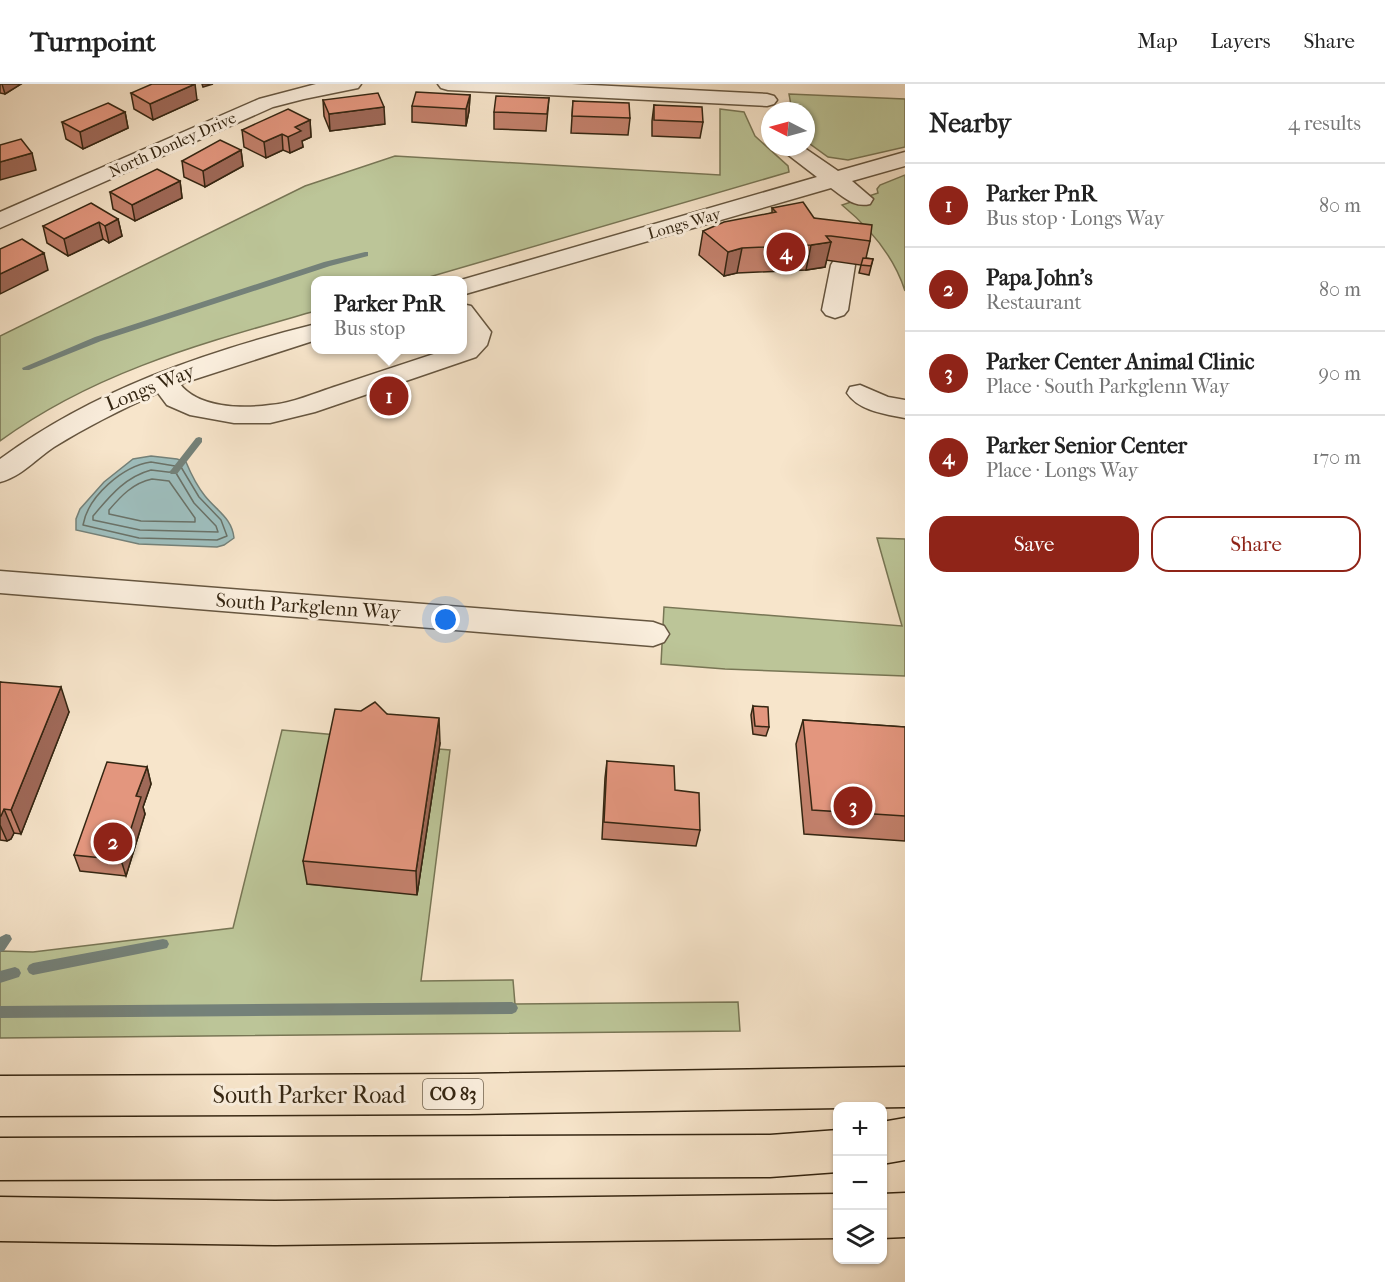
<!DOCTYPE html>
<meta charset="utf-8">
<style>
body{margin:0;font-family:"IM FELL French Canon",serif;background:#f6f6f6;color:#222}
.controls{position:absolute;right:18px;bottom:18px;display:grid;overflow:hidden;border-radius:12px;box-shadow:0 2px 4px #0004}
.controls button{width:54px;height:54px;display:grid;place-items:center;padding:0;border:0;border-bottom:2px solid #e0e0e0;background:#fff;color:#222;font:30px sans-serif}
.compass{position:absolute;left:761px;top:18px;width:54px;height:54px;border-radius:50%;background:#fff;box-shadow:0 2px 4px #0004;rotate:276deg}
.you{position:absolute;left:446px;top:536px;width:21px;height:21px;margin:-15px;border:4px solid #fff;border-radius:50%;background:#1a73e8;box-shadow:0 0 0 9px #1a73e833}
.badge{display:grid;place-items:center;width:39px;height:39px;border-radius:50%;background:#8f2418;color:#fff;font-size:20px;font-weight:700}
.pin{position:absolute;translate:-50% -50%;border:3px solid #fff;box-shadow:0 2px 6px #0006}
.popup{position:absolute;left:311px;top:192px;width:156px;height:78px;box-sizing:border-box;display:grid;place-content:center;border-radius:12px;background:#fff;filter:drop-shadow(0 2px 4px #0005);font-size:20px;white-space:nowrap;color:#767676}
.popup b{font-size:22px;color:#222}
.popup::after{content:'';position:absolute;left:50%;top:100%;margin-left:-12px;border:12px solid transparent;border-top-color:#fff}
.list{margin:0;padding:0;list-style:none}
h2{display:flex;justify-content:space-between;align-items:center;height:78px;margin:0;padding:0 24px;font-size:26px}
h2 small{font-size:20px;font-weight:400;color:#767676}
.list li{display:grid;grid-template-columns:39px 1fr auto;gap:18px;align-items:center;box-sizing:border-box;height:84px;padding:0 24px;border-top:2px solid #e0e0e0}
.list b{display:block;font-size:22px;white-space:nowrap}
.list p{margin:0;font-size:20px;white-space:nowrap;color:#767676}
.list em{font-size:20px;font-style:normal;color:#767676}
.actions{display:flex;gap:12px;padding:18px 24px}
.actions a{flex:1;padding:14px 0;border:2px solid #8f2418;border-radius:18px;text-align:center;font-size:21px;color:#8f2418}
.actions .main{background:#8f2418;color:#fff}
.icon{flex:none;width:33px;height:33px;fill:none;stroke:currentColor;stroke-width:2;stroke-linecap:round;stroke-linejoin:round}
.map{position:relative;flex:none;width:905px;height:1198px;overflow:hidden}
header{display:flex;align-items:center;gap:36px;box-sizing:border-box;height:84px;padding:0 30px;background:#fff;border-bottom:2px solid #e0e0e0}
header strong{font-size:28px}
nav{display:flex;gap:33px;margin-inline-start:auto;font-size:21px}
main{display:flex}
aside{flex:1;background:#fff}
.map>svg:first-child{display:block}
.green{fill:#bcc598;stroke:#787655;stroke-width:1.5}
.water{fill:#9ebebd;stroke:#748179;stroke-width:1.5}
.lines{fill:none;stroke-linecap:round;stroke-linejoin:round}
.shore{stroke:#6a7268;stroke-width:1.5}
.stream{fill:#748179;fill-rule:evenodd}
.minor-casing{stroke:#665640;stroke-width:3}
.highway-casing{stroke:#352612;stroke-width:3}
.minor{fill:#faeedd;fill-rule:evenodd}
.highway{fill:#f7e5cb;fill-rule:evenodd}
.wall{fill:#c3816c;stroke:#352612;stroke-width:1.5}
.shaded-wall{fill:#9f6958;stroke:#352612;stroke-width:1.5}
.building{fill:#e3967e;stroke:#352612;stroke-width:1.5}
.labels{text-anchor:middle;stroke-width:6;stroke-linejoin:round;paint-order:stroke}
.far-street-label{font-size:16px;fill:#352612;stroke:#faeedd}
.shield{fill:#faeedd;stroke:#70624f;stroke-width:1.5}
.shield-label{font-size:18px;font-weight:bold;fill:#352612}
.street-label{font-size:20px;fill:#352612;stroke:#faeedd}
.near-street-label{font-size:24px;fill:#352612;stroke:#faeedd}
</style>
<header>
<strong>Turnpoint</strong>
<nav><a>Map</a><a>Layers</a><a>Share</a></nav>
</header>
<main>
<div class="map">
<svg width="905" height="1198" viewBox="0 0 905 1198">
<rect width="100%" height="100%" fill="#f7e5cb"/>
<filter id="stains"><feTurbulence type="fractalNoise" baseFrequency=".00333" numOctaves="4"/><feColorMatrix values="0 0 0 0 .2 0 0 0 0 .09 0 0 0 0 .02 0 0 0 .5 -.17"/></filter>
<radialGradient id="worn" r=".72"><stop offset=".6" stop-color="#630" stop-opacity="0"/><stop offset="1" stop-color="#630" stop-opacity=".3"/></radialGradient>
<!-- green -->
<g class="green">
<path d="M 789,10 L 905,15 L 905,63 L 848,76 L 828,73 L 806,57 L 806,27 L 792,27 Z"/>
<path d="M 720,25 L 744,28 L 755,52 L 788,82 L 789,88 L 419,196 L 316,196 L 315,227 C 204,259 96,287 0,357 L 0,252 L 305,102 L 395,72 L 720,91 Z"/>
<path d="M 905,91 L 905,207 C 894,172 871,145 842,121 L 878,109 L 877,105 L 880,101 Z"/>
<path d="M 877,454 L 905,455 L 905,592 L 725,585 L 661,580 L 664,523 L 902,542 Z"/>
<path d="M 282,646 L 337,651 L 307,800 L 417,810 L 439,665 L 450,666 L 421,897 L 513,896 L 515,920 L 738,918 L 740,947 L 0,954 L 0,867 L 33,868 L 233,844 Z"/>
</g>
<!-- water -->
<path class="water" d="M 151,372 L 177,375 L 186,378 C 191,390 197,402 205,412 C 217,427 232,434 234,454 L 224,461 L 217,463 L 139,460 L 76,446 L 76,435 L 80,425 L 104,398 L 133,375 Z"/>
<g class="lines">
<!-- shore -->
<g class="shore">
<path d="M 151,378 L 181,383 L 199,413 L 221,436 L 227,452 L 217,456 L 139,454 L 83,441 C 88,412 123,382 151,378 Z"/>
<path d="M 151,386 L 176,389 L 194,419 L 216,442 L 218,448 L 140,446 L 93,436 L 93,432 C 110,412 125,393 151,386 Z"/>
<path d="M 152,395 L 169,397 L 195,434 L 195,438 L 141,437 L 109,430 L 109,426 C 121,412 133,399 152,395 Z"/>
</g>
<!-- stream -->
<g class="stream">
<path d="M 365,168 L 368,168 L 368,172 L 330,182 L 101,257 L 29,286 L 23,286 L 22,284 L 95,253 L 324,178 Z"/>
<path d="M 199,353 L 202,354 L 202,358 L 177,390 L 171,390 L 169,388 L 171,386 L 196,354 Z"/>
<path d="M 6,850 L 10,851 L 12,855 L 4,867 L 0,868 L 0,853 Z"/>
<path d="M 163,855 L 167,856 L 169,860 L 167,864 L 163,865 L 33,891 L 29,889 L 27,885 L 29,881 L 33,879 Z"/>
<path d="M 15,883 L 19,885 L 21,889 L 19,893 L 0,899 L 0,887 Z"/>
<path d="M 512,918 L 516,920 L 518,924 L 516,928 L 512,930 L 0,934 L 0,922 Z"/>
</g>
<!-- minor casing -->
<g class="minor-casing">
<g id="minor">
<path d="M 316,0 L 361,0 L 358,4 L 304,15 L 273,23 L 0,144 L 0,128 L 259,15 Z"/>
<path d="M 438,0 L 572,0 L 767,10 L 774,12 L 777,16 L 774,20 L 767,22 L 448,6 L 441,4 Z"/>
<path d="M 778,63 L 803,63 L 838,87 L 905,68 L 905,82 L 852,97 L 873,115 L 870,120 C 854,124 844,113 831,104 L 462,211 L 461,196 L 817,93 Z"/>
<path d="M 843,174 L 852,176 L 855,181 L 848,226 L 844,231 L 835,234 L 826,231 L 822,226 L 831,181 L 834,176 Z"/>
<path d="M 462,220 L 471,222 L 491,248 L 487,261 L 476,273 L 315,328 L 270,339 L 234,339 L 190,331 L 167,321 L 158,309 C 122,325 88,342 54,363 C 37,374 21,393 0,398 L 0,375 C 94,306 204,268 316,240 L 316,256 L 180,300 C 198,324 242,325 270,321 C 293,319 315,309 337,302 C 373,290 409,278 446,266 L 462,266 L 465,248 L 462,245 Z"/>
<path d="M 860,301 L 888,313 L 905,316 L 905,334 C 885,330 859,327 847,309 L 850,303 Z"/>
<path d="M 0,487 L 653,538 L 664,542 L 669,550 L 664,558 L 653,562 L 0,509 Z"/>
</g>
</g>
<!-- highway casing -->
<g class="highway-casing">
<g id="highway">
<path d="M 905,983 L 905,1023 L 469,1030 L 0,1032 L 0,992 L 469,990 Z"/>
<path d="M 905,1034 L 905,1076 L 882,1080 L 882,1038 Z"/>
<path d="M 838,1046 L 838,1088 L 770,1093 L 0,1096 L 0,1054 L 770,1051 Z"/>
<path d="M 905,1109 L 905,1153 L 882,1154 L 882,1110 Z"/>
<path d="M 838,1110 L 838,1154 L 275,1161 L 0,1157 L 0,1113 L 275,1117 Z"/>
</g>
</g>
<!-- minor -->
<use href="#minor" class="minor"/>
<!-- highway -->
<use href="#highway" class="highway"/>
</g>
<!-- wall -->
<g class="wall">
<path d="M 0,0 L 21,0 L 5,10 L 0,9 Z"/>
<path d="M 131,9 L 197,16 L 153,36 L 134,25 Z"/>
<path d="M 470,11 L 469,27 L 466,42 L 412,38 L 412,22 Z"/>
<path d="M 549,14 L 546,47 L 494,45 L 494,28 Z"/>
<path d="M 323,16 L 385,40 L 330,47 L 324,32 Z"/>
<path d="M 573,17 L 630,34 L 628,51 L 571,49 Z"/>
<path d="M 654,21 L 703,38 L 700,54 L 652,52 L 652,37 Z"/>
<path d="M 125,28 L 128,44 L 83,65 L 66,55 L 62,38 Z"/>
<path d="M 310,36 L 311,53 L 302,57 L 303,63 L 290,69 L 283,66 L 266,74 L 244,63 L 242,46 Z"/>
<path d="M 241,66 L 243,82 L 205,103 L 184,93 L 182,77 Z"/>
<path d="M 180,97 L 182,114 L 135,137 L 113,125 L 110,108 Z"/>
<path d="M 772,124 L 814,134 L 870,157 L 866,174 L 873,175 L 869,191 L 859,189 L 861,181 L 826,176 L 825,183 L 806,186 L 737,189 L 724,192 L 699,171 L 703,147 L 772,129 Z"/>
<path d="M 118,135 L 122,152 L 109,159 L 103,155 L 68,172 L 47,159 L 43,142 Z"/>
<path d="M 0,598 L 69,628 L 21,750 L 14,749 L 11,755 L 7,757 L 0,756 Z"/>
<path d="M 753,622 L 769,643 L 766,652 L 753,650 L 751,631 Z"/>
<path d="M 387,630 L 440,659 L 417,811 L 307,800 L 303,777 Z"/>
<path d="M 803,636 L 905,643 L 905,757 L 804,750 L 796,660 Z"/>
<path d="M 607,677 L 700,746 L 696,762 L 602,755 L 605,694 Z"/>
<path d="M 147,683 L 151,700 L 143,723 L 145,730 L 126,792 L 80,787 L 74,771 Z"/>
</g>
<!-- shaded-wall -->
<g class="shaded-wall">
<path d="M 2,0 L 21,0 L 5,10 Z"/>
<path d="M 195,0 L 197,16 L 153,36 L 150,20 Z"/>
<path d="M 202,0 L 213,0 L 203,3 Z"/>
<path d="M 470,11 L 469,27 L 466,42 L 466,25 Z"/>
<path d="M 384,23 L 385,40 L 330,47 L 329,30 Z"/>
<path d="M 125,28 L 128,44 L 83,65 L 80,48 Z"/>
<path d="M 310,36 L 311,53 L 302,57 L 303,63 L 290,69 L 288,53 L 295,43 Z"/>
<path d="M 282,50 L 283,66 L 266,74 L 264,58 Z"/>
<path d="M 241,66 L 243,82 L 205,103 L 203,87 Z"/>
<path d="M 32,69 L 36,86 L 0,96 L 0,78 Z"/>
<path d="M 180,97 L 182,114 L 135,137 L 132,121 Z"/>
<path d="M 118,135 L 122,152 L 109,159 L 105,142 Z"/>
<path d="M 99,138 L 103,155 L 68,172 L 64,155 Z"/>
<path d="M 831,158 L 825,183 L 806,186 L 811,161 Z"/>
<path d="M 742,164 L 737,189 L 724,192 L 728,168 Z"/>
<path d="M 44,169 L 48,186 L 0,210 L 0,190 Z"/>
<path d="M 61,603 L 69,628 L 21,750 L 11,726 Z"/>
<path d="M 439,634 L 440,659 L 417,811 L 416,787 Z"/>
<path d="M 147,683 L 151,700 L 143,723 L 145,730 L 126,792 L 121,776 L 136,712 Z"/>
<path d="M 4,725 L 14,749 L 11,755 L 7,757 L 0,741 L 0,732 Z"/>
</g>
<!-- building -->
<g class="building">
<path d="M 152,0 L 195,0 L 150,20 L 131,9 Z"/>
<path d="M 416,8 L 470,11 L 466,25 L 412,22 Z"/>
<path d="M 378,9 L 384,23 L 329,30 L 323,16 Z"/>
<path d="M 496,12 L 549,14 L 547,30 L 494,28 Z"/>
<path d="M 573,17 L 629,19 L 630,34 L 572,32 Z"/>
<path d="M 108,19 L 125,28 L 80,48 L 62,38 Z"/>
<path d="M 654,21 L 702,23 L 703,38 L 654,36 Z"/>
<path d="M 288,25 L 310,36 L 295,43 L 301,47 L 288,53 L 282,50 L 264,58 L 242,46 Z"/>
<path d="M 21,55 L 32,69 L 0,78 L 0,61 Z"/>
<path d="M 220,56 L 241,66 L 203,87 L 182,77 Z"/>
<path d="M 157,85 L 180,97 L 132,121 L 110,108 Z"/>
<path d="M 803,118 L 814,134 L 872,141 L 870,157 L 831,152 L 826,152 L 831,158 L 811,161 L 742,164 L 728,168 L 703,147 L 724,138 L 776,128 L 772,124 Z"/>
<path d="M 91,119 L 118,135 L 105,142 L 99,138 L 64,155 L 43,142 Z"/>
<path d="M 22,155 L 44,169 L 0,190 L 0,165 Z"/>
<path d="M 863,174 L 873,175 L 871,182 L 861,181 Z"/>
<path d="M 0,598 L 61,603 L 11,726 L 4,725 L 1,732 L 0,732 Z"/>
<path d="M 375,618 L 387,630 L 439,634 L 416,787 L 303,777 L 335,625 L 361,627 Z"/>
<path d="M 753,622 L 768,623 L 769,643 L 755,642 Z"/>
<path d="M 803,636 L 905,643 L 905,732 L 812,726 Z"/>
<path d="M 607,677 L 674,682 L 675,706 L 699,709 L 700,746 L 604,738 Z"/>
<path d="M 107,678 L 147,683 L 136,712 L 141,713 L 121,776 L 74,771 Z"/>
</g>
<g class="labels">
<!-- far-street labels -->
<g class="far-street-label">
<text transform="translate(172 60) rotate(-24)" y="6">North Donley Drive</text>
<text transform="translate(684 139) rotate(-16)" y="6">Longs Way</text>
</g>
<!-- shield labels -->
<rect class="shield" x="423" y="995" width="60" height="30" rx="4.5"/>
<g class="shield-label">
<text x="453" y="1016">CO 83</text>
</g>
<!-- street labels -->
<g class="street-label">
<text transform="translate(150 303) rotate(-22)" y="7">Longs Way</text>
<text transform="translate(308 522) rotate(4)" y="7">South Parkglenn Way</text>
</g>
<!-- near-street labels -->
<g class="near-street-label">
<text x="309" y="1019">South Parker Road</text>
</g>
</g>
<rect width="100%" height="100%" filter="url(#stains)"/>
<rect width="100%" height="100%" fill="url(#worn)"/>
</svg>
<div class="controls">
<button>+</button>
<button>−</button>
<button><svg class="icon" aria-label="layers" viewBox="0 0 24 24"><path d="M12 4l9 5-9 5-9-5zM3 14l9 5 9-5"/></svg></button>
</div>
<svg class="compass" viewBox="-18 -18 36 36"><path d="M0-13l5 13h-10z" fill="#e53935"/><path d="M0 13l5-13h-10z" fill="#767676"/></svg>
<div class="you"></div>
<div class="pin badge" style="left:389px;top:312px">1</div>
<div class="popup"><b>Parker PnR</b>Bus stop</div>
<div class="pin badge" style="left:113px;top:758px">2</div>
<div class="pin badge" style="left:853px;top:722px">3</div>
<div class="pin badge" style="left:786px;top:168px">4</div>
</div>
<aside>
<h2>Nearby<small>4 results</small></h2>
<ul class="list">
<li><span class="badge">1</span><div><b>Parker PnR</b><p>Bus stop · Longs Way</p></div><em>80 m</em></li>
<li><span class="badge">2</span><div><b>Papa John's</b><p>Restaurant</p></div><em>80 m</em></li>
<li><span class="badge">3</span><div><b>Parker Center Animal Clinic</b><p>Place · South Parkglenn Way</p></div><em>90 m</em></li>
<li><span class="badge">4</span><div><b>Parker Senior Center</b><p>Place · Longs Way</p></div><em>170 m</em></li>
</ul>
<div class="actions"><a class="main">Save</a><a>Share</a></div>
</aside>
</main>
